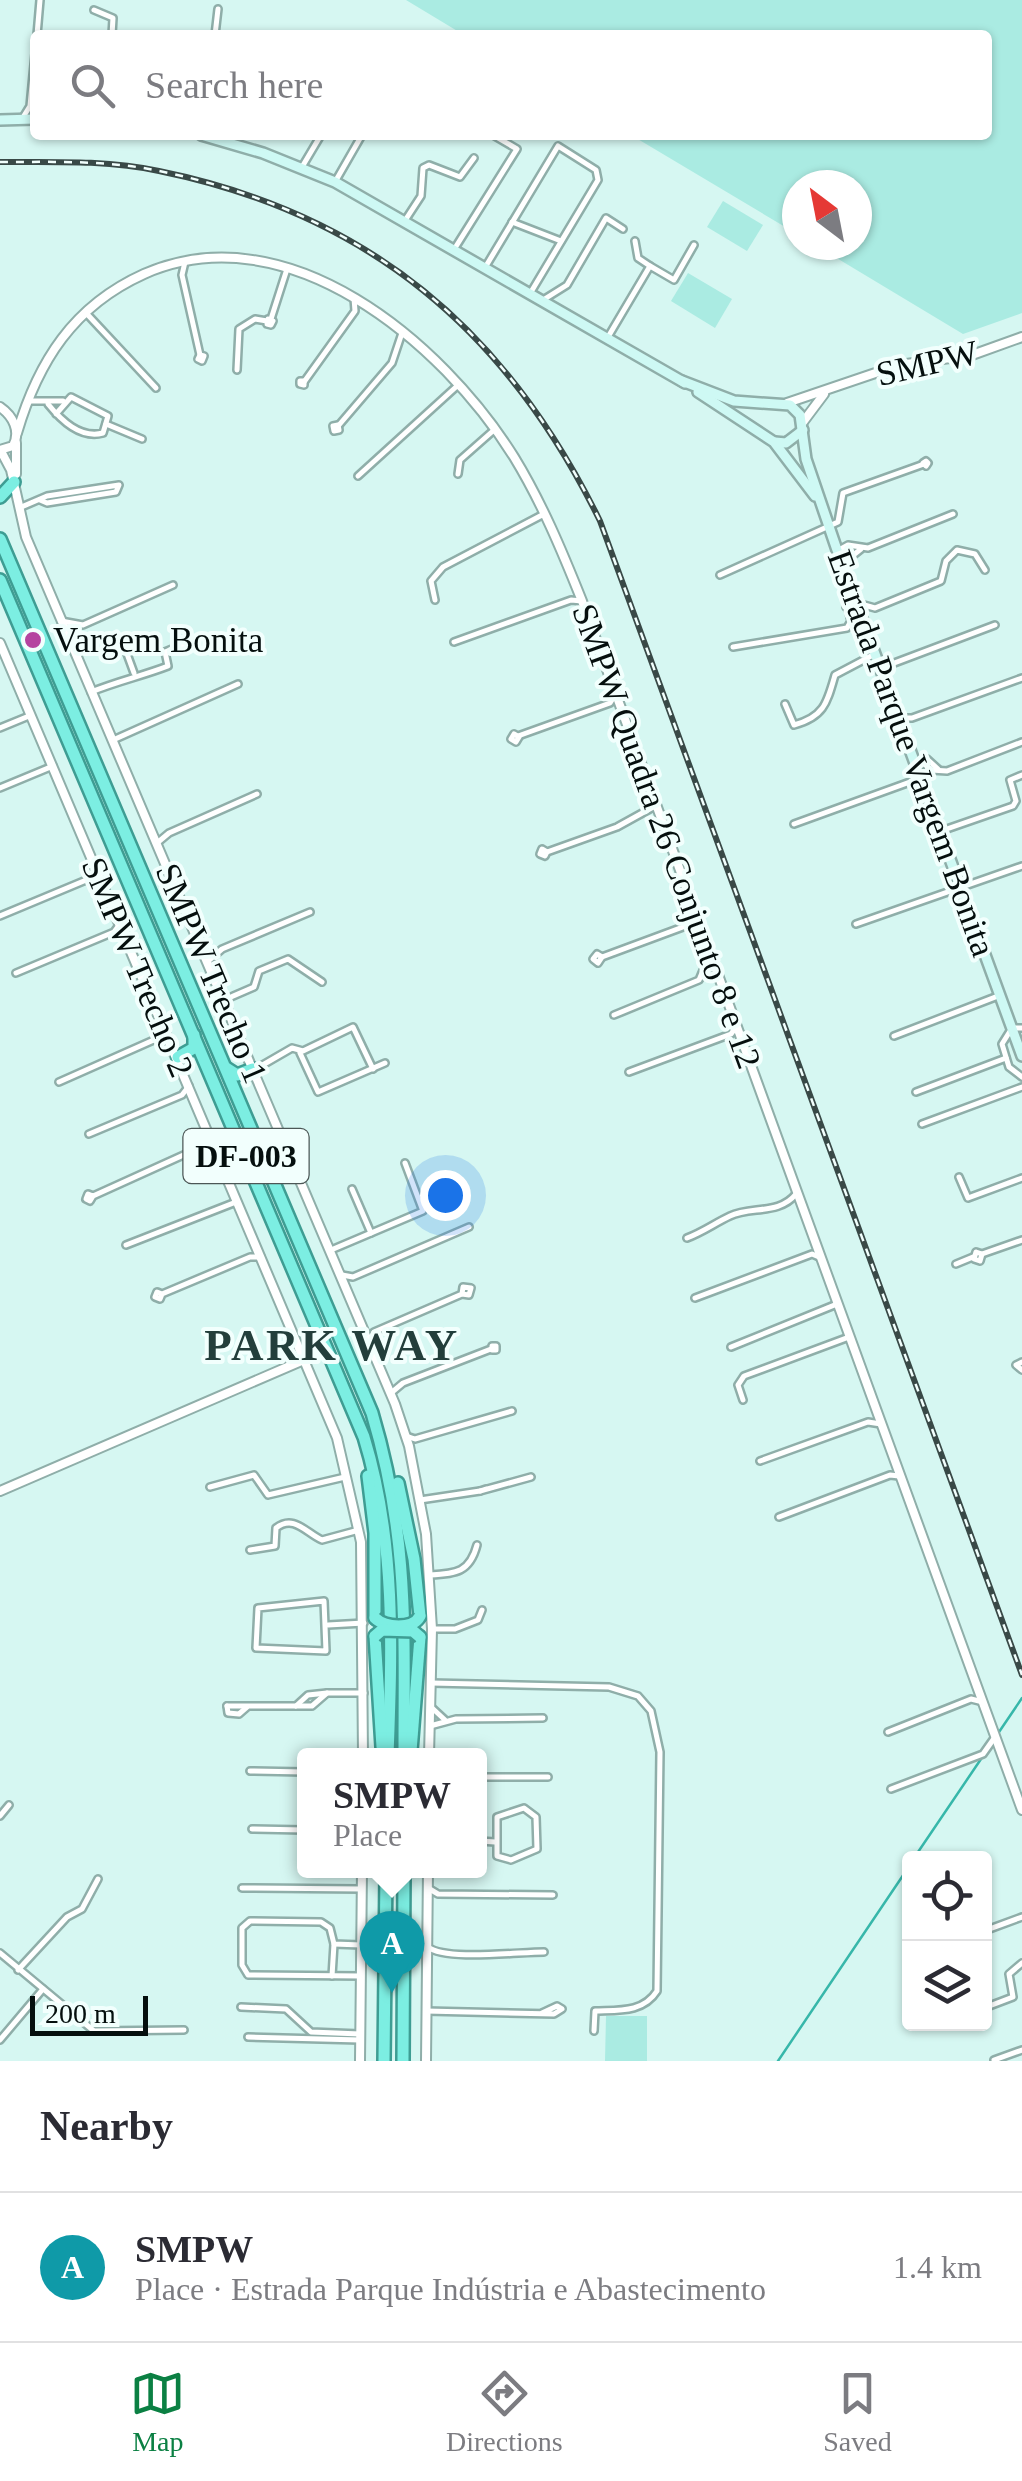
<!DOCTYPE html>
<meta charset="utf-8">
<style>
body{margin:0;font-family:Georgia,serif;background:#f7f7f7;color:#2b2b33}
.controls{position:absolute;right:30px;bottom:30px;display:grid;overflow:hidden;border-radius:10px;box-shadow:0 2px 8px #0004}
.controls button{width:90px;height:90px;display:grid;place-items:center;padding:0;border:0;border-bottom:2px solid #e1e1e2;background:#fff;color:#2b2b33;font:50px sans-serif}
.compass{position:absolute;left:782px;top:170px;width:90px;height:90px;border-radius:50%;background:#fff;box-shadow:0 2px 8px #0004;rotate:328deg}
.scale{position:absolute;left:30px;bottom:25px;width:118px;box-sizing:border-box;padding-left:10px;border:5px solid #050f0e;border-top:0;font-size:28px;line-height:35px;white-space:nowrap;color:#050f0e;-webkit-text-stroke:8px #f2fffd;paint-order:stroke}
.you{position:absolute;left:445px;top:1195px;width:35px;height:35px;margin:-25px;border:8px solid #fff;border-radius:50%;background:#1a73e8;box-shadow:0 0 0 15px #1a73e833}
.badge{display:grid;place-items:center;width:65px;height:65px;border-radius:50%;background:#0b8043;color:#fff;font-size:32px;font-weight:700}
.pin{position:absolute;translate:-50% -82px;filter:drop-shadow(0 2px 5px #0008)}
.pin::after{content:'';position:absolute;top:52px;width:35px;height:30px;background:inherit;clip-path:polygon(0 0,100% 0,50% 100%)}
.popup{position:absolute;left:297px;top:1748px;width:190px;height:130px;box-sizing:border-box;display:grid;place-content:center;border-radius:10px;background:#fff;filter:drop-shadow(0 2px 8px #0005);font-size:32px;white-space:nowrap;color:#7c7c81}
.popup b{font-size:38px;color:#2b2b33}
.popup::after{content:'';position:absolute;left:50%;top:100%;margin-left:-20px;border:20px solid transparent;border-top-color:#fff}
.list{margin:0;padding:0;list-style:none}
h2{display:flex;justify-content:space-between;align-items:center;height:130px;margin:0;padding:0 40px;font-size:42px}
h2 small{font-size:32px;font-weight:400;color:#7c7c81}
.list li{display:grid;grid-template-columns:65px 1fr auto;gap:30px;align-items:center;box-sizing:border-box;height:150px;padding:0 40px;border-top:2px solid #e1e1e2}
.list b{display:block;font-size:38px;white-space:nowrap}
.list p{margin:0;font-size:32px;white-space:nowrap;color:#7c7c81}
.list em{font-size:32px;font-style:normal;color:#7c7c81}
.icon{flex:none;width:55px;height:55px;fill:none;stroke:currentColor;stroke-width:2;stroke-linecap:round;stroke-linejoin:round}
.map{position:relative;flex:none;width:1022px;height:2061px;overflow:hidden}
.search{position:absolute;background:#fff;box-shadow:0 2px 8px #0004;left:30px;right:30px;top:30px;height:110px;display:flex;align-items:center;gap:25px;box-sizing:border-box;padding:0 35px;border-radius:10px;color:#7c7c81;font-size:38px}
.sheet{height:280px;background:#fff}
nav{display:flex;justify-content:space-around;align-items:center;box-sizing:border-box;height:140px;border-top:2px solid #e1e1e2;background:#fff;font-size:28px;color:#7c7c81}
nav a{display:grid;justify-items:center;gap:5px}
nav .on{color:#0b8043}
.map>svg:first-child{display:block}
.green{fill:#aaebe2}
.lines{fill:none;stroke-linecap:round;stroke-linejoin:round}
.stream{stroke:#37b7aa;stroke-width:2.5}
.minor-casing{stroke:#8faea9;stroke-width:10}
.tertiary-casing{stroke:#8faea9;stroke-width:12}
.secondary-casing{stroke:#8faea9;stroke-width:14}
.trunk-casing{stroke:#3e9d93;stroke-width:16}
.minor{stroke:#fff;stroke-width:5}
.tertiary{stroke:#fff;stroke-width:8}
.secondary{stroke:#cef9f4;stroke-width:9}
.trunk{stroke:#7ceee2;stroke-width:11}
.rail-casing{stroke:#394947;stroke-width:6}
.rail{stroke:#f2fffd;stroke-width:2.5;stroke-dasharray:8;stroke-linecap:butt}
.trunk-bridge-casing{stroke:#3e9d93;stroke-width:16;stroke-linecap:butt}
.trunk-bridge{stroke:#7ceee2;stroke-width:11}
.poi-dot{fill:#b544a0;stroke:#f2fffd;stroke-width:4}
.labels{text-anchor:middle;stroke-width:8;stroke-linejoin:round;paint-order:stroke}
.shield{fill:#f2fffd;stroke:#4c5756;stroke-width:2.5}
.shield-label{font-size:32px;font-weight:bold;fill:#050f0e}
.street-label{font-size:35px;fill:#050f0e;stroke:#f2fffd}
.poi-label{font-size:35px;fill:#050f0e;stroke:#f2fffd;text-anchor:start}
.district-label{font-size:45px;font-weight:bold;letter-spacing:2.5px;fill:#233e3b;stroke:#f2fffd}
</style>
<div class="map">
<svg width="1022" height="2061" viewBox="0 0 1022 2061">
<rect width="100%" height="100%" fill="#d6f7f2"/>
<!-- green -->
<g class="green">
<path d="M 406,0 L 1022,0 L 1022,313 L 963,334 L 815,245 L 857,245 L 857,185 L 797,185 L 797,234 L 631,135 L 987,135 L 987,35 L 464,35 Z"/>
<path d="M 723,201 L 763,225 L 747,251 L 707,227 Z"/>
<path d="M 688,273 L 732,299 L 715,328 L 671,301 Z"/>
<path d="M 606,2016 L 647,2016 L 647,2061 L 605,2061 Z"/>
</g>
<g class="lines">
<!-- stream -->
<g class="stream">
<path d="M 999,1732 L 1022,1698"/>
<path d="M 914,1858 L 981,1759"/>
<path d="M 778,2061 L 910,1865"/>
</g>
<!-- minor casing -->
<g class="minor-casing">
<g id="minor">
<path d="M 94,10 L 113,18 L 112,35"/>
<path d="M 37,35 L 40,0"/>
<path d="M 215,35 L 218,9"/>
<path d="M 22,119 L 30,106 L 35,54"/>
<path d="M 302,167 L 321,135"/>
<path d="M 335,182 L 362,135"/>
<path d="M 406,219 L 421,196 L 423,168 L 429,165 L 460,177 L 474,158"/>
<path d="M 512,222 L 561,241"/>
<path d="M 455,248 L 517,149 L 493,135"/>
<path d="M 185,262 L 182,275 L 200,355"/>
<path d="M 486,266 L 558,146 L 596,170 L 598,180 L 531,292"/>
<path d="M 650,266 L 674,280 L 694,245"/>
<path d="M 543,300 L 567,285 L 606,218 L 623,229"/>
<path d="M 87,314 L 156,388"/>
<path d="M 268,319 L 273,321 L 271,325 L 267,324 Z"/>
<path d="M 271,319 L 287,269"/>
<path d="M 608,337 L 650,266 L 638,258 L 635,241"/>
<path d="M 200,355 L 204,356 L 202,361 L 198,359 Z"/>
<path d="M 237,370 L 239,329 L 255,319 L 267,321"/>
<path d="M 300,381 L 304,381 L 304,385 L 300,384 Z"/>
<path d="M 304,382 L 355,311 L 354,298"/>
<path d="M 30,401 L 63,401"/>
<path d="M 48,404 C 61,420 80,439 103,433 L 108,416 L 71,397 L 56,414"/>
<path d="M 106,424 L 142,439"/>
<path d="M 338,425 L 339,430 L 334,431 L 333,426 Z"/>
<path d="M 339,425 L 392,363 L 402,333"/>
<path d="M 926,461 L 928,463 L 926,466 L 923,463 Z"/>
<path d="M 458,474 L 460,460 L 494,430"/>
<path d="M 358,476 L 457,386"/>
<path d="M 19,508 L 47,496 L 119,485 L 116,492 L 47,503 L 40,500"/>
<path d="M 839,550 L 848,545 L 868,548 L 953,514"/>
<path d="M 842,564 L 861,549"/>
<path d="M 720,575 L 838,522 L 843,493 L 924,464"/>
<path d="M 435,600 L 431,581 L 443,567 L 544,514"/>
<path d="M 846,607 L 857,603 L 875,608 L 941,581 L 946,561 L 957,550 L 975,554 L 985,570"/>
<path d="M 61,621 L 83,625 L 173,585"/>
<path d="M 454,642 L 571,600 L 582,601"/>
<path d="M 123,643 L 134,673"/>
<path d="M 733,647 L 847,628 L 851,621 L 845,596 L 851,587"/>
<path d="M 881,668 L 995,625"/>
<path d="M 91,692 C 118,681 142,676 168,666 L 165,652 L 187,643"/>
<path d="M 785,704 L 794,725 C 824,717 827,703 835,675 L 873,655"/>
<path d="M 899,718 L 912,718 L 1022,678"/>
<path d="M 0,728 L 29,716"/>
<path d="M 514,734 L 519,737 L 516,742 L 511,739 Z"/>
<path d="M 518,736 L 610,703 L 615,695"/>
<path d="M 113,740 L 238,684"/>
<path d="M 918,760 L 927,759 L 938,769"/>
<path d="M 920,760 L 931,770 L 947,771 L 1022,742"/>
<path d="M 0,788 L 53,766"/>
<path d="M 794,824 L 921,778"/>
<path d="M 941,831 L 1013,806 L 1016,801 L 1010,780 L 1022,775"/>
<path d="M 157,843 L 169,833 L 257,794"/>
<path d="M 547,852 L 545,856 L 540,854 L 542,849 L 547,852 L 617,827 L 655,806"/>
<path d="M 0,916 L 91,878 L 96,871"/>
<path d="M 856,924 L 1022,866"/>
<path d="M 597,954 L 602,957 L 598,963 L 593,959 Z"/>
<path d="M 602,957 L 691,924 L 698,925"/>
<path d="M 207,962 L 222,949 L 310,912"/>
<path d="M 16,973 L 114,932 L 120,924"/>
<path d="M 224,1000 L 254,987 L 259,971 L 288,959 L 322,982"/>
<path d="M 614,1015 L 699,980 L 710,954"/>
<path d="M 1022,1028 L 1012,1028 L 1002,1044 L 1009,1067 L 1022,1077"/>
<path d="M 894,1036 L 998,996"/>
<path d="M 300,1053 L 318,1092 L 385,1063"/>
<path d="M 254,1070 L 292,1048 L 303,1051 L 353,1027 L 373,1069"/>
<path d="M 629,1072 L 731,1034 L 736,1027"/>
<path d="M 59,1082 L 165,1035"/>
<path d="M 916,1092 L 1006,1058"/>
<path d="M 922,1124 L 1022,1087"/>
<path d="M 89,1134 L 182,1095 L 189,1086"/>
<path d="M 959,1177 L 968,1198 L 1022,1178"/>
<path d="M 352,1189 L 371,1233"/>
<path d="M 93,1196 L 90,1201 L 86,1199 L 88,1194 L 93,1196 L 210,1143"/>
<path d="M 687,1238 C 703,1232 715,1223 730,1216 C 751,1206 779,1215 796,1194"/>
<path d="M 126,1245 L 236,1202"/>
<path d="M 331,1250 L 423,1211 L 405,1163"/>
<path d="M 976,1252 L 982,1254 L 980,1261 L 974,1259 Z"/>
<path d="M 982,1254 L 1022,1240"/>
<path d="M 956,1264 L 973,1257"/>
<path d="M 342,1275 L 353,1277 L 469,1227"/>
<path d="M 162,1294 L 157,1292 L 155,1297 L 160,1299 L 162,1294 L 250,1257 L 261,1257"/>
<path d="M 695,1298 L 812,1254 L 819,1257"/>
<path d="M 370,1342 L 374,1332 L 462,1294 L 469,1295 L 471,1288 L 463,1287 L 462,1294"/>
<rect x="492" y="1346" width="4" height="4"/>
<path d="M 731,1347 L 837,1304"/>
<path d="M 1022,1362 L 1016,1365 L 1022,1370"/>
<path d="M 391,1393 L 403,1383 L 491,1349"/>
<path d="M 743,1400 L 738,1385 L 744,1376 L 849,1337"/>
<path d="M 406,1436 L 415,1439 L 512,1411"/>
<path d="M 760,1461 L 868,1422 L 881,1424"/>
<path d="M 210,1487 L 254,1475 L 268,1495 L 345,1477"/>
<path d="M 486,1489 L 480,1491 L 531,1477"/>
<path d="M 420,1500 L 480,1491"/>
<path d="M 779,1517 L 890,1475 L 899,1476"/>
<path d="M 250,1550 L 275,1546 L 276,1528 C 294,1514 306,1533 322,1540 L 359,1530"/>
<path d="M 430,1575 C 456,1574 470,1572 477,1545"/>
<path d="M 324,1601 L 326,1651 L 256,1648 L 258,1608 Z"/>
<path d="M 328,1625 L 364,1623"/>
<path d="M 432,1629 L 455,1629 L 478,1620 L 482,1610"/>
<path d="M 431,1683 L 609,1687 L 638,1696 L 651,1711 L 660,1752 L 657,1991 C 643,2013 618,2010 595,2011 L 594,2031"/>
<path d="M 227,1706 L 312,1706 L 327,1693 L 364,1693"/>
<path d="M 227,1706 L 228,1713 L 239,1714 L 247,1707"/>
<path d="M 296,1706 L 308,1695 L 327,1693"/>
<path d="M 431,1707 L 445,1720"/>
<path d="M 430,1726 L 456,1719 L 543,1718"/>
<path d="M 888,1732 L 971,1699 L 983,1702"/>
<path d="M 250,1771 L 304,1772"/>
<path d="M 480,1777 L 548,1777"/>
<path d="M 891,1789 L 983,1754 L 995,1737"/>
<path d="M 524,1808 L 536,1817 L 537,1849 L 511,1860 L 497,1856 L 497,1817 Z"/>
<path d="M 0,1816 L 9,1805"/>
<path d="M 252,1829 L 304,1830"/>
<path d="M 480,1841 L 495,1842"/>
<path d="M 242,1888 L 362,1889"/>
<path d="M 428,1888 L 438,1894 L 553,1895"/>
<path d="M 984,1931 L 1022,1917"/>
<path d="M 428,1947 C 445,1961 518,1952 544,1952"/>
<path d="M 0,1953 L 94,2031 L 184,2030"/>
<path d="M 18,1970 L 67,1917 L 82,1909 L 98,1879"/>
<path d="M 332,1976 L 334,1944"/>
<path d="M 361,1976 L 248,1975 L 242,1965 L 242,1928 L 250,1921 L 321,1922 L 330,1928 L 334,1944 L 361,1945"/>
<path d="M 241,2007 L 286,2009 L 311,2032 L 360,2034"/>
<path d="M 984,2008 L 1013,1997 L 1009,1974 L 1022,1963"/>
<path d="M 426,2011 L 554,2014 L 562,2009 L 557,2006 L 542,2013"/>
<path d="M 248,2037 L 360,2040"/>
<path d="M 0,2040 L 43,1989"/>
<path d="M 994,2060 L 1022,2050"/>
</g>
</g>
<!-- tertiary casing -->
<g class="tertiary-casing">
<g id="tertiary">
<path d="M 787,403 L 899,365 L 972,355 L 1022,337"/>
<path d="M 0,407 C 13,416 21,431 13,446 L 0,450"/>
<path d="M 803,422 L 824,394"/>
<path d="M 17,433 C 38,362 73,306 144,274 C 287,211 442,342 514,457 C 542,503 562,551 582,601 L 1022,1810"/>
<path d="M 1,451 L 11,470 L 26,537 L 395,1404 L 409,1446 L 426,1534 L 432,1629 L 429,1756"/>
<path d="M 16,474 L 16,443"/>
<path d="M 0,643 L 337,1438 L 361,1542 L 363,1756"/>
<path d="M 0,1491 L 306,1359"/>
<path d="M 360,2061 L 362,1870"/>
<path d="M 426,2061 L 428,1870"/>
</g>
</g>
<!-- secondary casing -->
<g class="secondary-casing">
<g id="secondary">
<path d="M 0,120 L 35,119"/>
<path d="M 201,135 L 263,153 L 335,182 L 685,383"/>
<path d="M 682,381 L 734,401 L 790,405 L 800,415 L 806,459 L 837,550 L 1022,1056"/>
<path d="M 698,392 L 774,442 L 815,496"/>
<path d="M 775,442 L 786,443 L 803,430"/>
</g>
</g>
<!-- trunk casing -->
<g class="trunk-casing">
<g id="trunk">
<path d="M 0,497 L 14,482"/>
<path d="M 0,539 L 372,1413 C 409,1537 404,1629 404,1756"/>
<path d="M 0,580 L 364,1437 C 396,1541 392,1648 388,1756"/>
<path d="M 178,1057 L 194,1048 L 194,1035"/>
<path d="M 226,1068 L 237,1075 L 253,1069"/>
<path d="M 368,1476 L 375,1533 L 375,1618"/>
<path d="M 398,1483 L 414,1559 L 420,1616"/>
<path d="M 375,1636 L 382,1747"/>
<path d="M 411,1751 L 420,1637"/>
<path d="M 384,2061 L 386,1870"/>
<path d="M 403,2061 L 404,1870"/>
</g>
</g>
<!-- minor -->
<use href="#minor" class="minor"/>
<!-- tertiary -->
<use href="#tertiary" class="tertiary"/>
<!-- secondary -->
<use href="#secondary" class="secondary"/>
<!-- trunk -->
<use href="#trunk" class="trunk"/>
<!-- rail casing -->
<g class="rail-casing">
<path id="rail" d="M 0,162 C 53,162 108,160 159,171 C 370,214 507,331 600,521 L 1022,1675"/>
</g>
<!-- rail -->
<use href="#rail" class="rail"/>
<!-- trunk-bridge casing -->
<g class="trunk-bridge-casing">
<g id="trunk-bridge">
<path d="M 375,1618 C 385,1628 413,1630 420,1616"/>
<path d="M 375,1636 L 382,1630 L 413,1631 L 420,1637"/>
</g>
</g>
<!-- trunk-bridge -->
<use href="#trunk-bridge" class="trunk-bridge"/>
</g>
<!-- markers -->
<circle class="poi-dot" cx="33" cy="640" r="10"/>
<g class="labels">
<!-- shield labels -->
<rect class="shield" x="183.5" y="1129" width="125" height="54" rx="8"/>
<g class="shield-label">
<text x="246" y="1167">DF-003</text>
</g>
<!-- street labels -->
<g class="street-label">
<text transform="translate(927 363) rotate(-13)" y="12">SMPW</text>
<text transform="translate(912 753) rotate(70)" y="12">Estrada Parque Vargem Bonita</text>
<text transform="translate(667 836) rotate(70)" y="12">SMPW Quadra 26 Conjunto 8 e 12</text>
<text transform="translate(138 967) rotate(67)" y="12">SMPW Trecho 2</text>
<text transform="translate(212 973) rotate(67)" y="12">SMPW Trecho 1</text>
</g>
<!-- poi labels -->
<g class="poi-label">
<text x="53" y="652">Vargem Bonita</text>
</g>
<!-- district labels -->
<g class="district-label">
<text x="332" y="1360">PARK WAY</text>
</g>
</g>
</svg>
<div class="controls">
<button><svg class="icon" aria-label="locate" viewBox="0 0 24 24"><circle cx="12" cy="12" r="6"/><path d="M12 2v4M12 18v4M2 12h4M18 12h4"/></svg></button>
<button><svg class="icon" aria-label="layers" viewBox="0 0 24 24"><path d="M12 4l9 5-9 5-9-5zM3 14l9 5 9-5"/></svg></button>
</div>
<svg class="compass" viewBox="-18 -18 36 36"><path d="M0-13l5 13h-10z" fill="#e53935"/><path d="M0 13l5-13h-10z" fill="#7c7c81"/></svg>
<div class="scale">200 m</div>
<div class="you"></div>
<div class="pin badge" style="left:392px;top:1993px;background:#0f9aa8">A</div>
<div class="popup"><b>SMPW</b>Place</div>
<div class="search"><svg class="icon" aria-label="search" viewBox="0 0 24 24"><circle cx="10" cy="10" r="6"/><path d="M15 15l6 6"/></svg>Search here</div>
</div>
<section class="sheet">
<h2>Nearby<small></small></h2>
<ul class="list">
<li><span class="badge" style="background:#0f9aa8">A</span><div><b>SMPW</b><p>Place · Estrada Parque Indústria e Abastecimento</p></div><em>1.4 km</em></li>
</ul>
</section>
<nav>
<a class="on"><svg class="icon" aria-label="map" viewBox="0 0 24 24"><path d="M3 6l6-2 6 2 6-2v14l-6 2-6-2-6 2zM9 4v14M15 6v14"/></svg>Map</a>
<a><svg class="icon" aria-label="directions" viewBox="0 0 24 24"><path d="M12 3l9 9-9 9-9-9zM9 14v-3h6M13 9l2 2-2 2"/></svg>Directions</a>
<a><svg class="icon" aria-label="saved" viewBox="0 0 24 24"><path d="M7 4h10v16l-5-4-5 4z"/></svg>Saved</a>
</nav>
